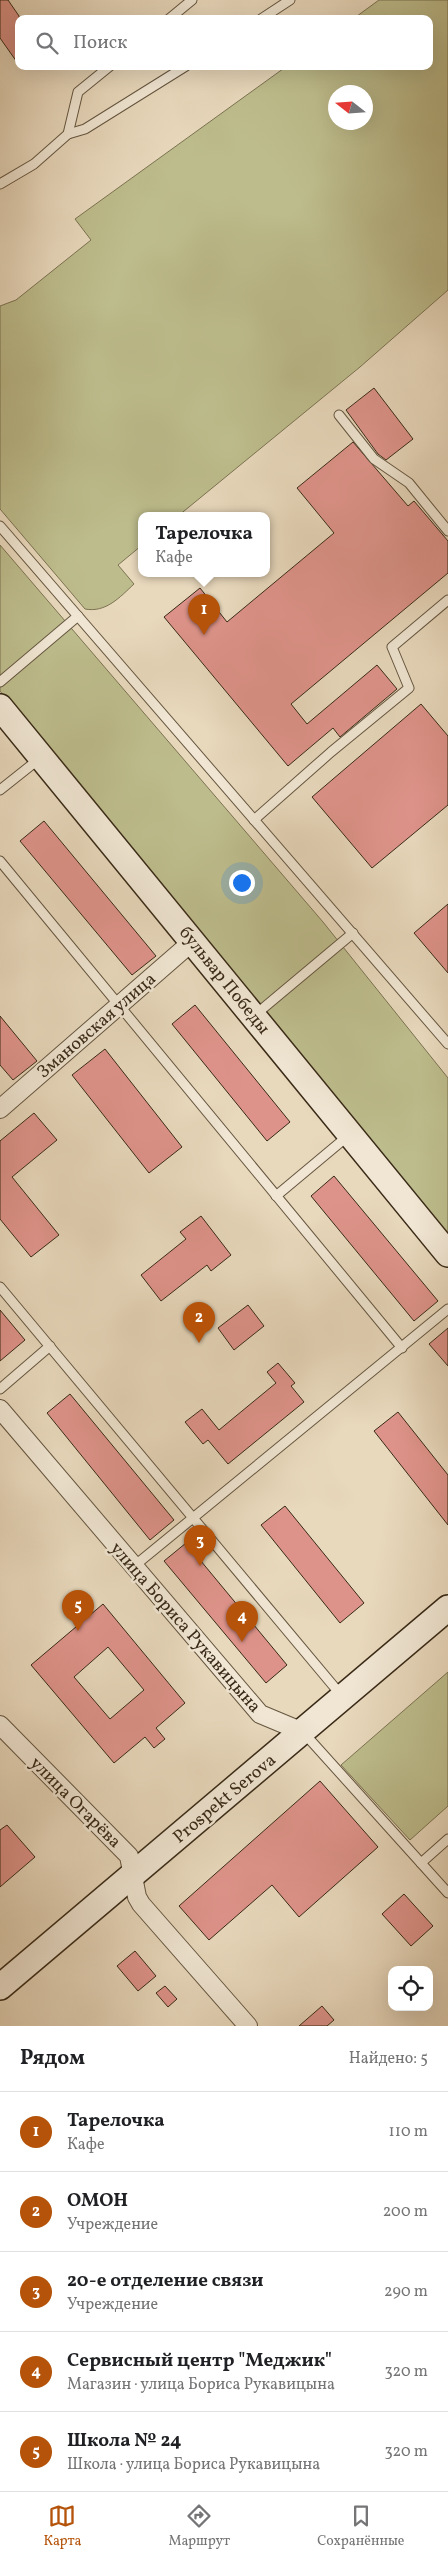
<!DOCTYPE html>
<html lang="ru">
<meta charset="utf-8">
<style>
body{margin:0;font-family:Vollkorn,serif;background:#f6f6f6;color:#202124}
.controls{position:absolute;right:15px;bottom:15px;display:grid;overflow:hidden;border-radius:10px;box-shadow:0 5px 20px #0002}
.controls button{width:45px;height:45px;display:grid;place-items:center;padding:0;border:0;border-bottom:1px solid #e0e0e0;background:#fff;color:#202124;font:25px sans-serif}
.compass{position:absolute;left:328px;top:85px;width:45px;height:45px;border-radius:50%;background:#fff;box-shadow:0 5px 20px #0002;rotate:287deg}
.you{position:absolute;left:241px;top:882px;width:18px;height:18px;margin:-12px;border:4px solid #fff;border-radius:50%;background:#1a73e8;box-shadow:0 0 0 8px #1a73e833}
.badge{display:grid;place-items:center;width:32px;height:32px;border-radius:50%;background:#b45309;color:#fff;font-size:16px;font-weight:700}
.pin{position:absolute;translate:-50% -41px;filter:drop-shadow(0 1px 2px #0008)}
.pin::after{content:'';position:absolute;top:26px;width:18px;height:15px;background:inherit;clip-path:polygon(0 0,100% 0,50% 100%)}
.popup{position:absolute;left:138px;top:512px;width:132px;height:65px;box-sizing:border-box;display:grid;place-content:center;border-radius:10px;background:#fff;filter:drop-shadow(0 1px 4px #0005);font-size:16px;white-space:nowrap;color:#757577}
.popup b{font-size:19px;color:#202124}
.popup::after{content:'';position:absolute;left:50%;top:100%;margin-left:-10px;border:10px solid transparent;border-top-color:#fff}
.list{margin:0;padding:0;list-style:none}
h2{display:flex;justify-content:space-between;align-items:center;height:65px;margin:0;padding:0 20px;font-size:21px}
h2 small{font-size:16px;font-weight:400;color:#757577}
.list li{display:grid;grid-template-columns:32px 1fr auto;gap:15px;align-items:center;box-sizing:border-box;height:80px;padding:0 20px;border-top:1px solid #e0e0e0}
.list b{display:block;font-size:19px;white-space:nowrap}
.list p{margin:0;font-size:16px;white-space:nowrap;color:#757577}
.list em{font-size:16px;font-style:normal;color:#757577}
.icon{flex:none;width:28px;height:28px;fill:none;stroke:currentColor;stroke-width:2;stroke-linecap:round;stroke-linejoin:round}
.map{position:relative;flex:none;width:448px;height:2026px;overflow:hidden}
.search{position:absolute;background:#fff;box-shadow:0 5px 20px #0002;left:15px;right:15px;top:15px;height:55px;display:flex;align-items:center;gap:12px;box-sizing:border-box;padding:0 18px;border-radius:10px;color:#757577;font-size:19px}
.sheet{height:465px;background:#fff}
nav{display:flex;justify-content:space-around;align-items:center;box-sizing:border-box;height:70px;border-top:1px solid #e0e0e0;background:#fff;font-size:14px;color:#757577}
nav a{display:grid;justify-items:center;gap:2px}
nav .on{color:#b45309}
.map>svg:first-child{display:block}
.green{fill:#bdbc8c;stroke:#7b7352;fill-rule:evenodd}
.building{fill:#de938a;stroke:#392a17;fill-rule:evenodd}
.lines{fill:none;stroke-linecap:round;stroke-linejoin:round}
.lane-casing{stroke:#655640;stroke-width:11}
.street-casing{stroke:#655640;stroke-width:20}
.secondary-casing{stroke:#392a17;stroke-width:28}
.lane{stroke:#f0e6d3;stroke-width:9}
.street{stroke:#f0e6d3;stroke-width:18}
.secondary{stroke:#f0e6d3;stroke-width:25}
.labels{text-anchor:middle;stroke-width:5;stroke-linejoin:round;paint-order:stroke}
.street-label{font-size:18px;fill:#392a17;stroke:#f0e6d3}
</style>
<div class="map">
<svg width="448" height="2026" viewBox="0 0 448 2026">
<rect width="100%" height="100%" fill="#e8d8bc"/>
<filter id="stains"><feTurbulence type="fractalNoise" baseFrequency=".004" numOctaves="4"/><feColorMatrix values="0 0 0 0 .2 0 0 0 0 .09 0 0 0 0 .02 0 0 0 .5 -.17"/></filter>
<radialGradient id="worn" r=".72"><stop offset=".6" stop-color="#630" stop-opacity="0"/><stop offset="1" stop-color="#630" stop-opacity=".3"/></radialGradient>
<!-- green -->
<g class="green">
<path d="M 379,0 L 448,0 L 448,290 L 360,367 L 178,516 L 142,516 L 141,546 L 118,565 L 134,584 C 120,597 106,613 85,609 L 0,509 L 0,306 L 16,300 L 91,240 L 75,219 L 287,66 L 429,66 L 429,19 L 353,19 ZM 366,92 L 366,122 L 336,122 L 336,92 Z"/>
<path d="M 0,545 L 323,922 L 448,1078 L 448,1243 L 0,691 Z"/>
<path d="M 448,1672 L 448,1806 L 410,1840 L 341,1765 Z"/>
</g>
<!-- building -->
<g class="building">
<path d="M 0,0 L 8,0 L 19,16 L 19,65 L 0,38 Z"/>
<path d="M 374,388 L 413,439 L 386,460 L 378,454 L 346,410 Z"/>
<path d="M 353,442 L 408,506 L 414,501 L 448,541 L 448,573 L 291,704 L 307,724 L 377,665 L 397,689 L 340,737 L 333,728 L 288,766 L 164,617 L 200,588 L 227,622 L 334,533 L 297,488 Z"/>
<path d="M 421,704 L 448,736 L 448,805 L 372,868 L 312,797 Z"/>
<path d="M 44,821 L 156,956 L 132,975 L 20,841 Z"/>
<path d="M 448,904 L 448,973 L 414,933 Z"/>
<path d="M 195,1005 L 290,1122 L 267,1141 L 172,1024 Z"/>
<path d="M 0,1016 L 37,1061 L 13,1080 L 0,1065 Z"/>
<path d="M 105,1049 L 182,1147 L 149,1173 L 72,1075 Z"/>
<path d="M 34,1113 L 57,1140 L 12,1177 L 59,1235 L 31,1257 L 0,1219 L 0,1141 Z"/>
<path d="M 334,1176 L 438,1301 L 414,1321 L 311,1196 Z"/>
<path d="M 201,1216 L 231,1255 L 211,1271 L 207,1265 L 161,1301 L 141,1275 L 186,1239 L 180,1232 Z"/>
<path d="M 248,1305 L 264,1326 L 234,1350 L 218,1328 Z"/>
<path d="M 0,1310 L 25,1340 L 0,1361 Z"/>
<path d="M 448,1328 L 448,1366 L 429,1344 Z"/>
<path d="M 278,1363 L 295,1383 L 291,1386 L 304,1402 L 228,1464 L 208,1440 L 203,1444 L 185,1422 L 202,1409 L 219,1430 L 276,1383 L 267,1372 Z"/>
<path d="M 70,1394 L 174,1520 L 150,1540 L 47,1413 Z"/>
<path d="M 398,1412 L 448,1475 L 448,1525 L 374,1431 Z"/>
<path d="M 285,1506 L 364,1603 L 340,1623 L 261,1525 Z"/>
<path d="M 186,1543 L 287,1665 L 266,1683 L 164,1561 Z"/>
<path d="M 103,1604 L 185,1703 L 156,1728 L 165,1739 L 154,1748 L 145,1737 L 114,1763 L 31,1665 ZM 108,1647 L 144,1690 L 110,1719 L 74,1677 Z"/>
<path d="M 320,1781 L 378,1847 L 299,1917 L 272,1885 L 209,1940 L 179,1906 Z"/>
<path d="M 7,1825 L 35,1857 L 0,1887 L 0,1830 Z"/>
<path d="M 404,1894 L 433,1926 L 411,1946 L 382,1914 Z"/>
<path d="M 135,1951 L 156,1976 L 138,1991 L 117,1966 Z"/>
<path d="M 165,1986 L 177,1999 L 168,2007 L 156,1993 Z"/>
<path d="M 322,2006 L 334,2020 L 327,2026 L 299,2026 Z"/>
</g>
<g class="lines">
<!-- lane casing -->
<g class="lane-casing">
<g id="lane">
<path d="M 169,19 L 192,0"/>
<path d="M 261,19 L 290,0"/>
<path d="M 68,134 L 85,129 L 186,66"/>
<path d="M 0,184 L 34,164 L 68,134 L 78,92 L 110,66"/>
<path d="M 339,415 L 374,459 L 409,483 L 448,531"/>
<path d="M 0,526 L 448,1044"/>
<path d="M 0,682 L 78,616"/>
<path d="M 0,790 L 39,759"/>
<path d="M 254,820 L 331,752 L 409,688 L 392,647 L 448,600"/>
<path d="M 0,861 L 402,1348"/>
<path d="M 255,1015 L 353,933"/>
<path d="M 276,1196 L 349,1135"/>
<path d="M 0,1287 L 341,1695"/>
<path d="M 0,1389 L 50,1346"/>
<path d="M 133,1567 L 448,1309"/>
<path d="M 303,1732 L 448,1893"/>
<path d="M 421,1863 L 448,1839"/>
</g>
</g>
<!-- street casing -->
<g class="street-casing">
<g id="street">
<path d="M 0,1109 L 193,941"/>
<path d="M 0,1409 L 260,1714 L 303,1732"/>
<path d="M 0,1725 L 129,1856 L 137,1897 L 141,1904 L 248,2026"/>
</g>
</g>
<!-- secondary casing -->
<g class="secondary-casing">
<g id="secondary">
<path d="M 0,707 L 448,1254"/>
<path d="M 0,1987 L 448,1608"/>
</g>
</g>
<!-- lane -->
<use href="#lane" class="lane"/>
<!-- street -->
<use href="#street" class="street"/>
<!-- secondary -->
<use href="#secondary" class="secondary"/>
</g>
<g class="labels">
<!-- street labels -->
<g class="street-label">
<text transform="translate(225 980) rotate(51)" y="6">бульвар Победы</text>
<text transform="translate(96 1025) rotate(-41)" y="6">Змановская улица</text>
<text transform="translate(186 1627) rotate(49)" y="6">улица Бориса Рукавицына</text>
<text transform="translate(224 1798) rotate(-40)" y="6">Prospekt Serova</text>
<text transform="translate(76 1802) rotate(45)" y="6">улица Огарёва</text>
</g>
</g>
<rect width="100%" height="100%" filter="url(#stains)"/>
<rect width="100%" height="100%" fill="url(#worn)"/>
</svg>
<div class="controls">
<button><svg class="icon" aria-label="locate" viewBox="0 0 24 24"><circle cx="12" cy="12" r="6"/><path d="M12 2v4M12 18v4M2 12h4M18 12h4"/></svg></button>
</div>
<svg class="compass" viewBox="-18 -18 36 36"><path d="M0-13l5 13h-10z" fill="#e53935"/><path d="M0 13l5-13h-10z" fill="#757577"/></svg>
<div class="you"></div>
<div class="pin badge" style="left:204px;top:635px">1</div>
<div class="popup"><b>Тарелочка</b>Кафе</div>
<div class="pin badge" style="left:199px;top:1343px">2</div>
<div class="pin badge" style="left:200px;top:1566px">3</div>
<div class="pin badge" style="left:242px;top:1642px">4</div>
<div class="pin badge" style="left:78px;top:1631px">5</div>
<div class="search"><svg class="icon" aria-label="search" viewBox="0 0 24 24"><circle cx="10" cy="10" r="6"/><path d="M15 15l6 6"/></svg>Поиск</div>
</div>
<section class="sheet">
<h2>Рядом<small>Найдено: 5</small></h2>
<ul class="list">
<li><span class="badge">1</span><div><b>Тарелочка</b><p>Кафе</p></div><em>110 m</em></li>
<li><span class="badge">2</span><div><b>ОМОН</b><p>Учреждение</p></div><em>200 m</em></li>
<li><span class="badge">3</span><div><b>20-е отделение связи</b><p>Учреждение</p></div><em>290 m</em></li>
<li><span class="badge">4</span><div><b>Сервисный центр &quot;Меджик&quot;</b><p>Магазин · улица Бориса Рукавицына</p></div><em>320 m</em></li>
<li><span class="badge">5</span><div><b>Школа № 24</b><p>Школа · улица Бориса Рукавицына</p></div><em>320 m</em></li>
</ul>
</section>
<nav>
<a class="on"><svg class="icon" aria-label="map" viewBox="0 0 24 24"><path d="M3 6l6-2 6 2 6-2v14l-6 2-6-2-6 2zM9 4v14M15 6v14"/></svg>Карта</a>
<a><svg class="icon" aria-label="directions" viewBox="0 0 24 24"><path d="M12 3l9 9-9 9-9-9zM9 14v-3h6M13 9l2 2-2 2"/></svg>Маршрут</a>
<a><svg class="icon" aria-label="saved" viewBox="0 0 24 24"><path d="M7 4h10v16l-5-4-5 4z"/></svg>Сохранённые</a>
</nav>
